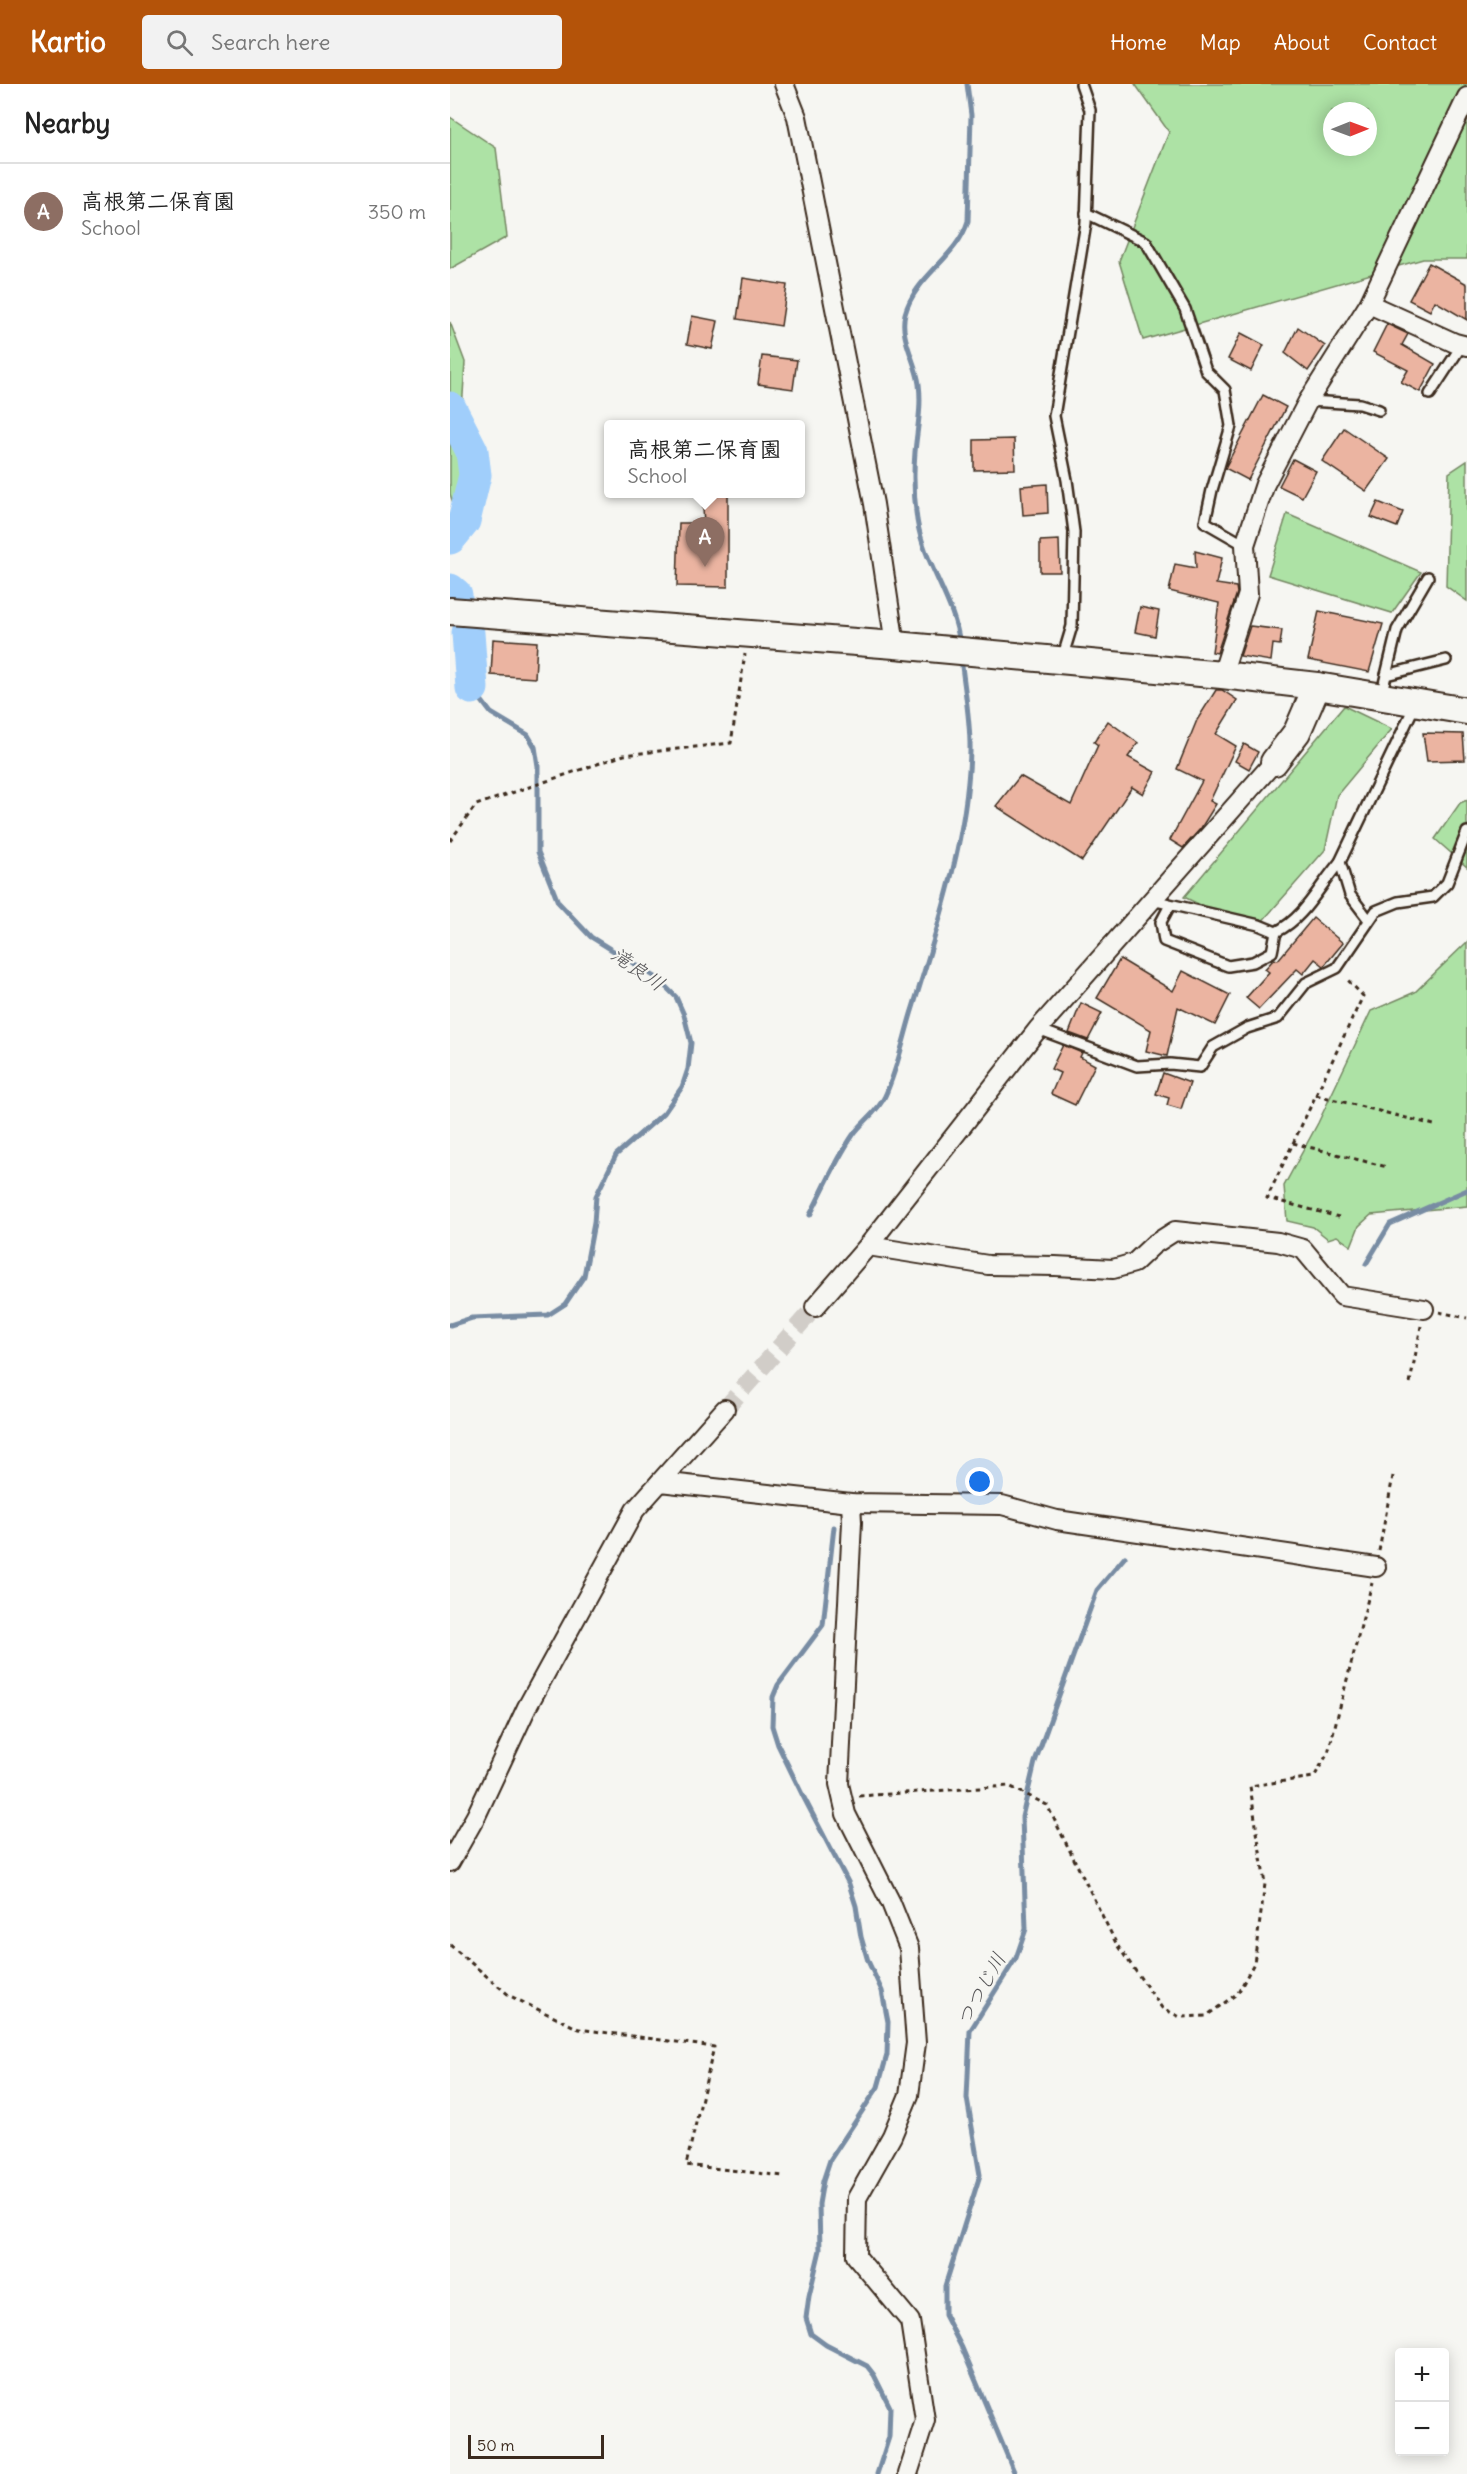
<!DOCTYPE html>
<meta charset="utf-8">
<style>
body{margin:0;font-family:Delius,"Klee One",sans-serif;background:#f2f2f2;color:#222}
.controls{position:absolute;right:18px;bottom:18px;display:grid;overflow:hidden;border-radius:6px;box-shadow:0 3px 15px #0003}
.controls button{width:54px;height:54px;display:grid;place-items:center;padding:0;border:0;border-bottom:2px solid #e0e0e0;background:#fff;color:#222;font:30px sans-serif}
.compass{position:absolute;left:873px;top:18px;width:54px;height:54px;border-radius:50%;background:#fff;box-shadow:0 3px 15px #0003;rotate:89deg}
.scale{position:absolute;left:18px;bottom:15px;width:136px;box-sizing:border-box;padding-left:6px;border:3px solid #3b2a1e;border-top:0;font-size:16px;line-height:21px;white-space:nowrap;color:#3b2a1e;-webkit-text-stroke:4px #f6f6f2;paint-order:stroke}
.you{position:absolute;left:530px;top:1398px;width:21px;height:21px;margin:-15px;border:4px solid #fff;border-radius:50%;background:#1a73e8;box-shadow:0 0 0 9px #1a73e833}
.badge{display:grid;place-items:center;width:39px;height:39px;border-radius:50%;background:#b45309;color:#fff;font-size:20px;font-weight:700}
.pin{position:absolute;translate:-50% -50px;filter:drop-shadow(0 2px 3px #0008)}
.pin::after{content:'';position:absolute;top:32px;width:21px;height:18px;background:inherit;clip-path:polygon(0 0,100% 0,50% 100%)}
.popup{position:absolute;left:154px;top:336px;width:201px;height:78px;box-sizing:border-box;display:grid;place-content:center;border-radius:6px;background:#fff;filter:drop-shadow(0 2px 4px #0005);font-size:20px;white-space:nowrap;color:#767676}
.popup b{font-size:22px;color:#222}
.popup::after{content:'';position:absolute;left:50%;top:100%;margin-left:-12px;border:12px solid transparent;border-top-color:#fff}
.list{margin:0;padding:0;list-style:none}
h2{display:flex;justify-content:space-between;align-items:center;height:78px;margin:0;padding:0 24px;font-size:26px}
h2 small{font-size:20px;font-weight:400;color:#767676}
.list li{display:grid;grid-template-columns:39px 1fr auto;gap:18px;align-items:center;box-sizing:border-box;height:96px;padding:0 24px;border-top:2px solid #e0e0e0}
.list b{display:block;font-size:22px;white-space:nowrap}
.list p{margin:0;font-size:20px;white-space:nowrap;color:#767676}
.list em{font-size:20px;font-style:normal;color:#767676}
.icon{flex:none;width:33px;height:33px;fill:none;stroke:currentColor;stroke-width:2;stroke-linecap:round;stroke-linejoin:round}
.map{position:relative;flex:none;width:1017px;height:2390px;overflow:hidden}
header{display:flex;align-items:center;gap:36px;box-sizing:border-box;height:84px;padding:0 30px;background:#b45309;color:#fff}
header strong{font-size:28px}
nav{display:flex;gap:33px;margin-inline-start:auto;font-size:21px}
.search{width:420px;height:54px;background:#f2f2f2;display:flex;align-items:center;gap:15px;box-sizing:border-box;padding:0 21px;border-radius:6px;color:#767676;font-size:22px}
main{display:flex}
aside{flex:1;background:#fff}
.map>svg:first-child{display:block}
.green{fill:#ade2a5;stroke:#748662;stroke-width:1.5;fill-rule:evenodd}
.lines{fill:none;stroke-linecap:round;stroke-linejoin:round}
.stream{stroke:#788ca3;stroke-width:5}
.river{stroke:#a0cefb;stroke-width:33}
.building{fill:#ebb4a1;stroke:#3b2a1e;stroke-width:1.5}
.street-tunnel{stroke:#d1cdc8;stroke-width:18;stroke-dasharray:18 9;stroke-linecap:butt}
.lane-casing{stroke:#3b2a1e;stroke-width:14}
.street-casing{stroke:#3b2a1e;stroke-width:22}
.secondary-casing{stroke:#3b2a1e;stroke-width:30}
.path{stroke:#3b2a1e;stroke-width:3;stroke-dasharray:4.5 4.5;stroke-linecap:butt}
.lane{stroke:#f6f6f2;stroke-width:9}
.street{stroke:#f6f6f2;stroke-width:18}
.secondary{stroke:#f6f6f2;stroke-width:26}
.labels{text-anchor:middle;stroke-width:4.5;stroke-linejoin:round;paint-order:stroke}
.water-label{font-size:20px;font-style:italic;fill:#545355;stroke:#f6f6f2}
</style>
<header>
<strong>Kartio</strong>
<div class="search"><svg class="icon" aria-label="search" viewBox="0 0 24 24"><circle cx="10" cy="10" r="6"/><path d="M15 15l6 6"/></svg>Search here</div>
<nav><a>Home</a><a>Map</a><a>About</a><a>Contact</a></nav>
</header>
<main>
<aside>
<h2>Nearby<small></small></h2>
<ul class="list">
<li><span class="badge" style="background:#8d6e63">A</span><div><b>高根第二保育園</b><p>School</p></div><em>350 m</em></li>
</ul>
</aside>
<div class="map">
<svg width="1017" height="2390" viewBox="0 0 1017 2390">
<rect width="100%" height="100%" fill="#f6f6f2"/>
<filter id="ink" filterUnits="userSpaceOnUse"><feTurbulence type="fractalNoise" baseFrequency=".0167" numOctaves="2"/><feDisplacementMap in="SourceGraphic" scale="12" xChannelSelector="R" yChannelSelector="G"/><feConvolveMatrix kernelMatrix="1 2 1 2 8 2 1 2 1" color-interpolation-filters="sRGB"/></filter>
<g filter="url(#ink)">
<!-- green -->
<g class="green">
<path d="M 685,0 L 1017,0 L 1017,175 L 973,175 L 693,256 L 669,177 L 719,48 ZM 882,27 L 918,27 L 918,63 L 882,63 Z"/>
<path d="M 0,33 L 46,64 L 57,153 L 0,185 Z"/>
<path d="M 0,238 L 15,278 L 12,327 L 21,388 L 12,413 L 3,419 L 0,410 Z"/>
<path d="M 1017,377 L 1017,517 L 996,502 L 999,389 Z"/>
<path d="M 837,430 L 971,488 L 942,529 L 818,491 Z"/>
<path d="M 894,622 L 942,645 L 887,711 L 875,766 L 809,841 L 785,838 L 734,813 Z"/>
<path d="M 1017,716 L 1017,783 L 985,755 L 1010,719 Z"/>
<path d="M 1017,858 L 1017,1122 L 921,1131 L 909,1142 L 901,1162 L 887,1152 L 878,1155 L 863,1143 L 837,1137 L 834,1102 L 868,1039 L 921,927 L 965,908 Z"/>
</g>
<g class="lines">
<!-- stream -->
<g class="stream">
<path d="M 510,561 C 505,517 474,480 467,436 C 464,414 463,391 465,368 C 467,345 472,324 469,300 C 466,277 449,253 455,230 C 465,192 507,174 518,137 L 521,31 L 517,0"/>
<path d="M 360,1131 C 374,1104 386,1076 403,1051 C 413,1037 428,1028 435,1012 C 447,986 453,957 461,930 C 487,845 517,758 520,668 C 521,637 514,604 511,573"/>
<path d="M 916,1180 L 940,1140 L 1017,1106"/>
<path d="M 0,1241 L 22,1234 L 98,1231 L 115,1220 L 134,1192 L 144,1139 L 146,1112 L 166,1071 L 214,1029 L 232,1003 L 238,985 L 241,959 L 234,931 L 226,913 L 207,894 L 141,853 L 108,818 L 88,768 L 88,682 L 85,663 L 78,651 L 41,629 L 22,604"/>
<path d="M 384,1443 L 373,1541 L 328,1601 L 323,1613 L 322,1642 L 328,1661 L 352,1710 L 399,1800 L 406,1822 L 411,1853 L 418,1877 L 432,1907 L 438,1938 L 437,1971 L 428,2003 L 380,2076 L 373,2097 L 369,2120 L 370,2166 L 359,2212 L 356,2234 L 361,2250 L 376,2261 L 417,2282 L 424,2291 L 440,2323 L 439,2353 L 427,2390"/>
<path d="M 565,2390 L 512,2264 L 495,2231 L 495,2202 L 530,2091 L 517,2014 L 520,1947 L 566,1874 L 576,1845 L 572,1733 L 585,1678 L 647,1506 L 675,1473"/>
</g>
<!-- river -->
<g class="river">
<path d="M 0,324 L 22,367 L 25,391 L 14,437 L 0,454"/>
<path d="M 0,506 L 6,511"/>
<path d="M 18,549 L 22,604"/>
</g>
</g>
<!-- building -->
<g class="building">
<path d="M 979,179 L 1017,200 L 1017,236 L 985,217 L 980,227 L 959,216 Z"/>
<path d="M 293,194 L 337,201 L 331,242 L 287,235 Z"/>
<path d="M 242,232 L 268,237 L 262,265 L 237,260 Z"/>
<path d="M 937,240 L 958,250 L 952,261 L 985,280 L 970,308 L 951,298 L 958,286 L 923,268 Z"/>
<path d="M 848,243 L 875,262 L 858,287 L 835,269 Z"/>
<path d="M 791,249 L 814,261 L 801,287 L 778,275 Z"/>
<path d="M 312,272 L 347,276 L 343,305 L 308,300 Z"/>
<path d="M 813,311 L 836,323 L 798,396 L 775,384 Z"/>
<path d="M 894,344 L 939,375 L 916,407 L 872,377 Z"/>
<path d="M 564,355 L 565,385 L 524,386 L 524,356 Z"/>
<path d="M 843,375 L 866,387 L 852,413 L 829,402 Z"/>
<path d="M 597,400 L 598,429 L 573,431 L 571,402 Z"/>
<path d="M 252,410 L 278,410 L 278,503 L 227,502 L 229,439 L 254,439 Z"/>
<path d="M 928,418 L 953,428 L 947,443 L 921,433 Z"/>
<path d="M 609,456 L 610,488 L 590,488 L 590,457 Z"/>
<path d="M 745,467 L 772,474 L 766,500 L 786,503 L 787,509 L 767,569 L 762,568 L 769,519 L 719,507 L 725,480 L 746,484 Z"/>
<path d="M 690,523 L 709,527 L 705,552 L 685,548 Z"/>
<path d="M 869,527 L 933,540 L 919,588 L 858,576 Z"/>
<path d="M 800,542 L 832,546 L 830,561 L 823,560 L 821,577 L 790,572 Z"/>
<path d="M 43,555 L 87,558 L 85,594 L 41,591 Z"/>
<path d="M 766,606 L 772,606 L 787,616 L 766,650 L 786,662 L 760,717 L 766,720 L 751,744 L 733,764 L 720,756 L 752,697 L 727,685 L 747,636 Z"/>
<path d="M 658,637 L 688,659 L 678,673 L 705,688 L 693,710 L 682,703 L 632,777 L 546,722 L 570,692 L 621,721 L 648,661 L 644,658 Z"/>
<path d="M 973,649 L 1013,650 L 1015,676 L 977,677 Z"/>
<path d="M 794,660 L 808,668 L 799,685 L 785,677 Z"/>
<path d="M 863,834 L 893,859 L 874,882 L 865,875 L 853,890 L 847,885 L 809,925 L 796,914 L 819,888 L 815,885 L 824,875 L 828,876 Z"/>
<path d="M 670,875 L 723,907 L 733,887 L 780,911 L 765,941 L 728,923 L 717,972 L 696,967 L 701,946 L 647,914 Z"/>
<path d="M 631,919 L 652,929 L 638,956 L 619,949 Z"/>
<path d="M 613,961 L 632,969 L 630,973 L 645,981 L 625,1021 L 601,1010 L 610,989 L 601,985 Z"/>
<path d="M 713,989 L 740,999 L 731,1025 L 717,1021 L 719,1014 L 706,1010 Z"/>
</g>
<g class="lines">
<!-- street-tunnel -->
<path class="street-tunnel" d="M 275,1325 L 365,1223"/>
<!-- lane casing -->
<g class="lane-casing">
<g id="lane">
<path d="M 636,129 L 696,158 L 735,225 L 756,287 L 775,306 L 781,342 L 762,406 L 755,438 L 795,461"/>
<path d="M 980,310 L 1012,261"/>
<path d="M 858,317 L 910,320 L 929,326"/>
<path d="M 612,575 L 622,542 L 624,448 L 617,396 L 604,332 L 636,139 L 640,26 L 631,0"/>
<path d="M 936,591 L 996,576"/>
<path d="M 931,612 L 947,546 L 978,493"/>
<path d="M 702,816 L 809,841 L 826,848 C 855,834 869,802 890,778"/>
<path d="M 720,821 L 711,838 L 714,857 L 778,882 L 803,878 L 822,868 L 826,848"/>
<path d="M 919,836 L 900,811 L 890,778 L 965,621"/>
<path d="M 588,945 L 687,982 L 720,980 L 750,983 L 763,963 L 797,944 L 828,934 L 856,899 L 887,884 L 926,827 L 948,818 L 983,813 L 997,799 L 1017,748"/>
</g>
</g>
<!-- street casing -->
<g class="street-casing">
<g id="street">
<path d="M 334,0 L 347,33 L 424,420 L 445,561"/>
<path d="M 919,220 L 1005,259 L 1017,262"/>
<path d="M 772,591 L 798,510 L 795,461 L 815,400 L 858,317 L 919,220 L 1017,13"/>
<path d="M 418,1162 L 538,1181 L 605,1182 L 663,1185 L 684,1179 L 703,1161 L 725,1147 L 828,1158 L 853,1165 L 892,1212 L 974,1225"/>
<path d="M 365,1223 L 418,1162 L 588,945 L 824,678"/>
<path d="M 210,1398 L 401,1419 L 552,1421 L 607,1436 L 926,1483"/>
<path d="M 401,1419 L 402,1438 L 389,1700 L 396,1730 L 441,1819 L 459,1864 L 466,1959 L 459,2011 L 442,2052 L 407,2114 L 406,2172 L 460,2237 L 475,2336 L 458,2390"/>
<path d="M 0,1778 L 26,1732 L 77,1623 L 185,1426 L 275,1325"/>
</g>
</g>
<!-- secondary casing -->
<g class="secondary-casing">
<g id="secondary">
<path d="M 0,527 L 445,561 L 772,591 L 867,602 L 1017,627"/>
<path d="M 824,678 L 847,648 L 867,602"/>
</g>
</g>
<!-- path -->
<g class="path">
<path d="M 0,757 L 26,721 L 174,671 L 281,659 L 295,570"/>
<path d="M 866,1011 L 988,1042"/>
<path d="M 843,1059 L 937,1083"/>
<path d="M 889,1133 L 817,1114 L 913,912 L 896,894"/>
<path d="M 989,1228 L 1017,1234"/>
<path d="M 960,1299 L 971,1242"/>
<path d="M 929,1467 L 943,1392"/>
<path d="M 409,1712 L 559,1702 L 597,1721 L 667,1861 L 712,1924 L 730,1933 L 756,1932 L 788,1909 L 804,1879 L 815,1800 L 800,1702 L 864,1693 L 878,1669 L 922,1499"/>
<path d="M 0,1861 L 60,1912 L 129,1945 L 264,1963 L 236,2081 L 333,2092"/>
</g>
<!-- lane -->
<use href="#lane" class="lane"/>
<!-- street -->
<use href="#street" class="street"/>
<!-- secondary -->
<use href="#secondary" class="secondary"/>
</g>
</g>
<g class="labels">
<!-- water labels -->
<g class="water-label">
<text transform="translate(188 885) rotate(35)" y="7">滝良川</text>
<text transform="translate(531 1905) rotate(-61)" y="7">つつじ川</text>
</g>
</g>
</svg>
<div class="controls">
<button>+</button>
<button>−</button>
</div>
<svg class="compass" viewBox="-18 -18 36 36"><path d="M0-13l5 13h-10z" fill="#e53935"/><path d="M0 13l5-13h-10z" fill="#767676"/></svg>
<div class="scale">50 m</div>
<div class="you"></div>
<div class="pin badge" style="left:255px;top:483px;background:#8d6e63">A</div>
<div class="popup"><b>高根第二保育園</b>School</div>
</div>
</main>
